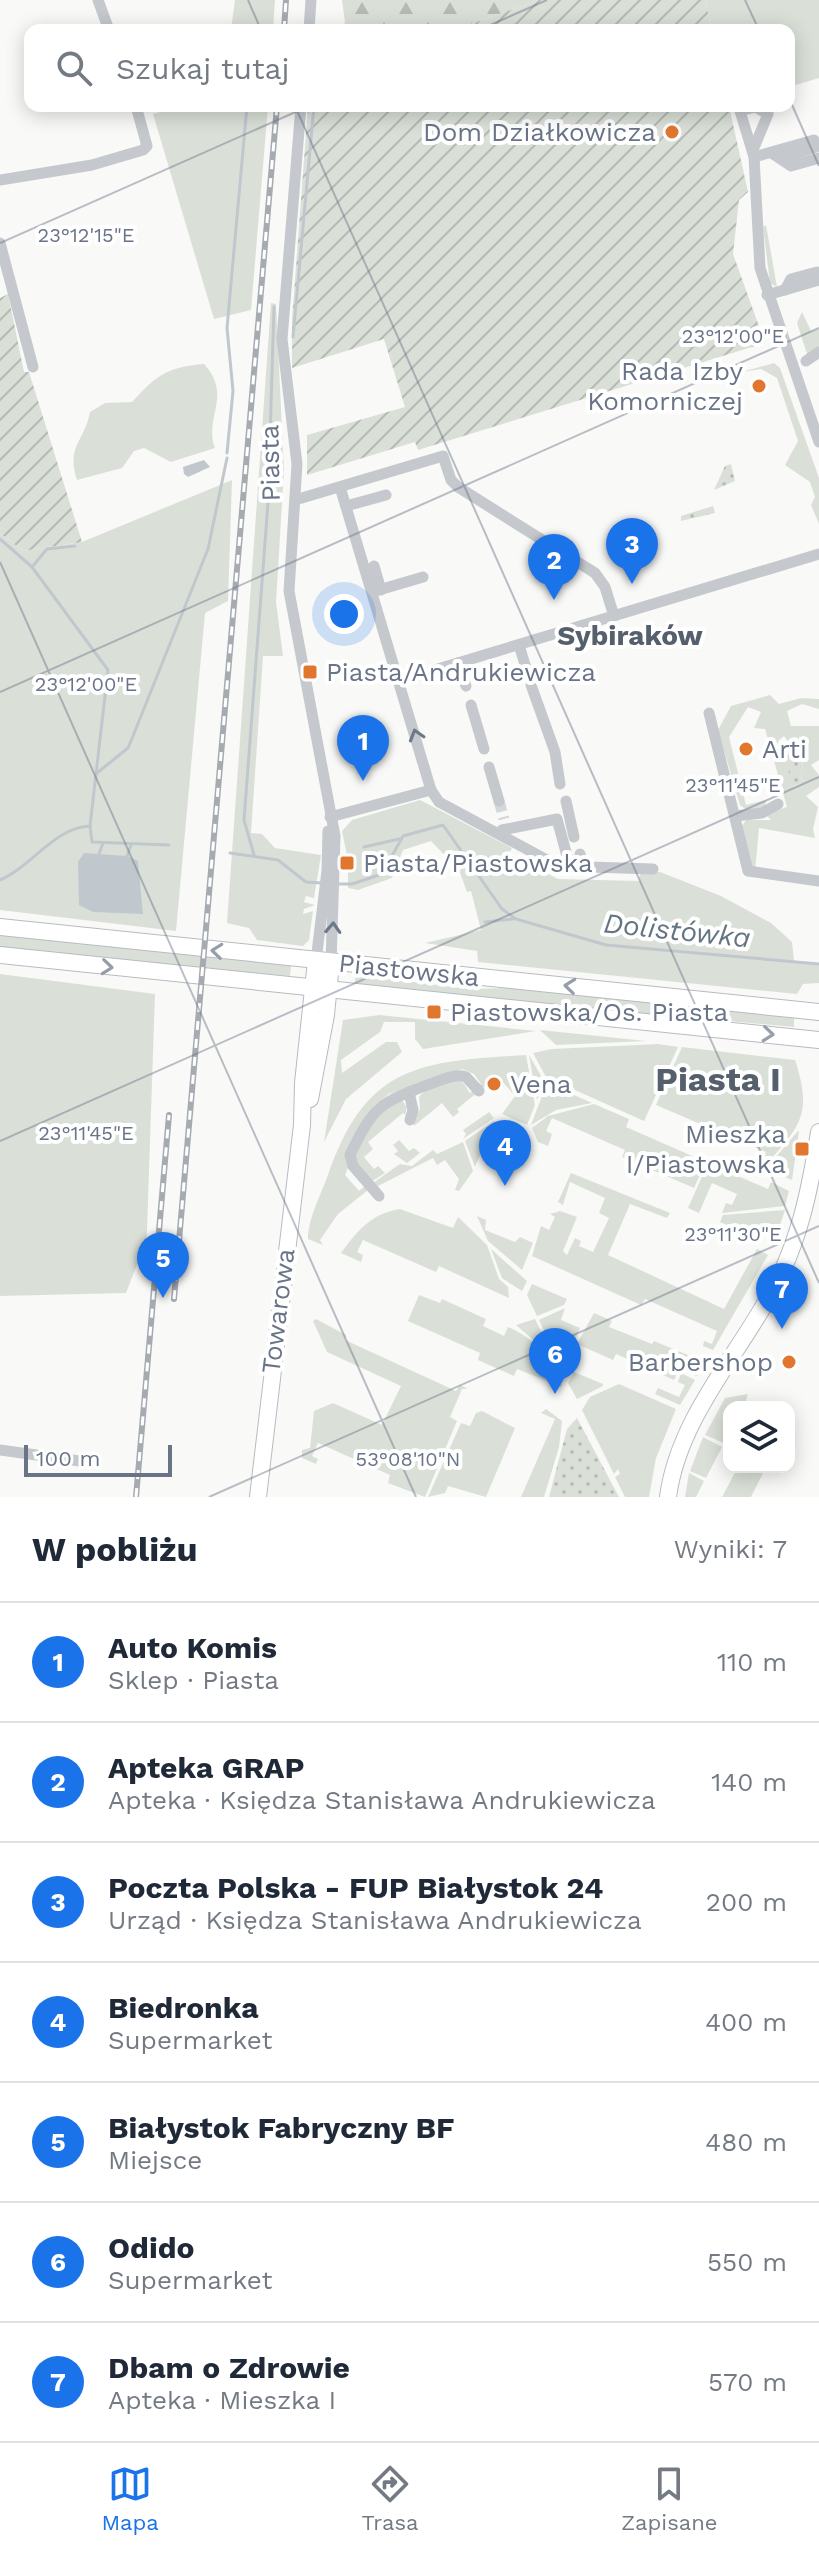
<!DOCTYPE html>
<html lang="pl">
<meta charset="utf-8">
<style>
body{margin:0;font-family:"Work Sans",sans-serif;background:#f6f6f7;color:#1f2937}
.controls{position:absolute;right:24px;bottom:24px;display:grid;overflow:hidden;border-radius:16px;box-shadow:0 4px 20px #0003}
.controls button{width:72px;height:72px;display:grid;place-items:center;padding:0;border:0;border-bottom:2px solid #e0e1e3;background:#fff;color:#1f2937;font:40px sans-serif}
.scale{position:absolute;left:24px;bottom:20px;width:148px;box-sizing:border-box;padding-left:8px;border:4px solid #697487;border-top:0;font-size:22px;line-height:28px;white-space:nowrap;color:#697487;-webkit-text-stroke:6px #fff;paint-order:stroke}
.you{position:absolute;left:344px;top:614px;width:28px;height:28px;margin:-20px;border:6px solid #fff;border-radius:50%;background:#1a73e8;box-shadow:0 0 0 12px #1a73e833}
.badge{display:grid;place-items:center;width:52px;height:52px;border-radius:50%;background:#1a73e8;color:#fff;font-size:26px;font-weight:700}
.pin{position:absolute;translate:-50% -66px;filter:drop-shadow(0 2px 4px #0008)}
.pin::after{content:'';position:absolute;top:42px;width:28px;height:24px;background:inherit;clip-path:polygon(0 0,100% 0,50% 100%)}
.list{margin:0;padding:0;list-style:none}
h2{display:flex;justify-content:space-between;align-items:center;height:104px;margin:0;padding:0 32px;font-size:34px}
h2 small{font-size:26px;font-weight:400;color:#747a83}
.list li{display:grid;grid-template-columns:52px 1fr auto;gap:24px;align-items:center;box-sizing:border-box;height:120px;padding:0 32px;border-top:2px solid #e0e1e3}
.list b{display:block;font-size:30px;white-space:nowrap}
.list p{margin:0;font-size:26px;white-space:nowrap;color:#747a83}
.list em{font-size:26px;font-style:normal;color:#747a83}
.icon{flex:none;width:44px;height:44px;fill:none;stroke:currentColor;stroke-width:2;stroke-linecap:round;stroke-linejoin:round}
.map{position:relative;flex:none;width:819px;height:1497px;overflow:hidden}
.search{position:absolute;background:#fff;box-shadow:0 4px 20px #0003;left:24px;right:24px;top:24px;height:88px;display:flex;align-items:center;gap:20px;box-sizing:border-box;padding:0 28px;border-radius:16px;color:#747a83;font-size:30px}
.sheet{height:944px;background:#fff}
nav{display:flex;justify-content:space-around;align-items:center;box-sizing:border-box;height:112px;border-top:2px solid #e0e1e3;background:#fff;font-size:22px;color:#747a83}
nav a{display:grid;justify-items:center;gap:4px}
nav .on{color:#1a73e8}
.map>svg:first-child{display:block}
.grass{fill:#dae0d8;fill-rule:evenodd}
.forest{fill:url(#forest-firs)}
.park{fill:url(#park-dots)}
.garden{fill:url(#garden-furrows)}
.water{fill:#c0c8ce}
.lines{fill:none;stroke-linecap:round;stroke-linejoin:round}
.stream{stroke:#c0c8ce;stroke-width:3}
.street-tunnel{stroke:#d5d8db;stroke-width:11;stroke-dasharray:11 5.5;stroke-linecap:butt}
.secondary-casing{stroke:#b7bbc1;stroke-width:18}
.street{stroke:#c5c8cc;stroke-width:11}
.secondary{stroke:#fff;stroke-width:16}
.rail-casing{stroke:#a6aab1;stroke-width:6}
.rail{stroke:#fff;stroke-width:3;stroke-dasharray:9;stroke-linecap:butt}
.oneway{stroke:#6e788a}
.oneway2{stroke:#969eab}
.ticks{fill:none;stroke:#697487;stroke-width:2;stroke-opacity:0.45}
.poi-dot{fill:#e1772f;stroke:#fff;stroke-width:3}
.labels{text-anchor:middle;stroke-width:8;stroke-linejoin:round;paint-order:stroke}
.poi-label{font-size:26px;fill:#697487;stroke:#fff;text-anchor:start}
.street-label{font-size:26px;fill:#697487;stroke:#fff}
.neighbourhood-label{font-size:28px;font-weight:bold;fill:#565f6c;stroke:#fff}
.water-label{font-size:28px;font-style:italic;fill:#647582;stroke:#fff}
.district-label{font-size:34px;font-weight:bold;fill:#565f6c;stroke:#fff}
.ticks-label{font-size:20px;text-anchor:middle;fill:#697487;stroke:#fff;stroke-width:8;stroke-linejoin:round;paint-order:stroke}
</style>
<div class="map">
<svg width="819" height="1497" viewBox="0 0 819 1497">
<defs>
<pattern id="forest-firs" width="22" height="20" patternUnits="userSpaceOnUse" patternTransform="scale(2)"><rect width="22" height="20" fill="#dae0d8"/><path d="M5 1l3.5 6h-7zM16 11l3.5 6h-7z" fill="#b5bab5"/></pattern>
<pattern id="park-dots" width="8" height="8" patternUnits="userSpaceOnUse" patternTransform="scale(2)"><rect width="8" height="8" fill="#dae0d8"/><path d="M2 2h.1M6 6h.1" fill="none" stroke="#b5bab5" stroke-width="1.8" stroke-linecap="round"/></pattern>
<pattern id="garden-furrows" width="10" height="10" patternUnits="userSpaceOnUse" patternTransform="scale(2)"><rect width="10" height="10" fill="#dae0d8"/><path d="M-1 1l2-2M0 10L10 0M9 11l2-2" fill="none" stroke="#b5bab5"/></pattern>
</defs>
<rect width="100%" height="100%" fill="#f9f9f7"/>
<!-- grass -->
<g class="grass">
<path d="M 235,0 L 275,0 L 273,30 L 231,30 Z"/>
<path d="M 705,0 L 819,0 L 819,78 L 789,87 L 789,30 L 712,30 Z"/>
<path d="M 183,106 L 268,106 L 251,310 L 214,319 L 153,114 Z"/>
<path d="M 766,225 L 777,287 L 770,283 L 763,227 Z"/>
<path d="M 271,303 L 276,304 L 284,471 L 276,602 L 283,656 L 263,656 L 251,833 L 262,834 L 275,848 L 321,855 L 314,898 L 306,896 L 304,902 L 315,905 L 304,909 L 303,914 L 313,911 L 309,940 L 303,946 L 257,940 L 249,928 L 227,923 Z"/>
<path d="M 802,312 L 811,331 L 819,329 L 819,347 L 808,357 L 797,323 Z"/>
<path d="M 774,363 L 780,368 L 819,478 L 819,524 L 811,505 L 815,497 L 810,482 L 785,465 L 798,441 L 777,378 L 761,369 L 742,372 Z"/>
<path d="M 204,364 C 233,396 204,416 215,448 L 171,462 L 144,448 L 134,451 L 122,468 L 77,480 C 66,445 84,443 90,412 L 105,403 L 132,402 C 157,375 167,367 204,364 Z"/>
<path d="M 232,480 L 228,601 L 205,613 L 176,931 L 0,910 L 0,533 L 23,551 L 82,542 Z"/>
<path d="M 770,695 L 779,704 L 801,698 L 819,699 L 819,709 L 802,704 L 787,711 L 791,726 L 819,726 L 819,760 L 811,765 L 819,775 L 819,787 L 806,796 L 818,807 L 813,829 L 815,838 L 759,828 L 755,871 L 751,869 L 739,830 L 746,820 L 771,820 L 765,814 L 787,807 L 765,729 L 754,728 L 761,712 L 748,707 L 729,737 L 746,805 L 766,800 L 765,807 L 748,811 L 740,805 L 718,730 L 731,706 ZM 784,736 L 803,760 L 801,783 L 793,787 L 784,749 L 778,741 Z"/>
<path d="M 420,800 L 512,848 L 509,854 L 558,879 L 639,881 L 640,873 L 660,872 L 721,896 L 771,923 L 792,942 L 794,961 L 819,964 L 819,983 L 803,984 L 797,994 L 478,962 L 477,951 L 425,943 L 481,930 L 471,891 L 467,892 L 459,870 L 431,841 L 403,850 L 392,878 L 358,890 L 348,888 L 348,860 L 342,831 L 352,820 Z"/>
<path d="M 0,933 L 291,966 L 290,976 L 0,950 Z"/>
<path d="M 0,974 L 155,994 L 146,1259 L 138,1262 L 126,1293 L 0,1296 Z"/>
<path d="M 356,975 L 470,989 L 515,988 L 794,1016 L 794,1027 L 354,987 Z"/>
<path d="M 379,1015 L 536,1031 L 423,1049 L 415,1039 L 415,1022 L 384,1022 L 380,1032 L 341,1060 L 342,1073 L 386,1042 L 397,1042 L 402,1052 L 346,1099 L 324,1142 L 343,1020 Z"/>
<path d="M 540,1030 L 646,1041 L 556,1045 Z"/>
<path d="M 658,1044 L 678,1047 L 644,1121 L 546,1077 L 533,1053 L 552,1049 Z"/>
<path d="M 682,1047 L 795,1060 C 814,1118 798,1127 762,1170 L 751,1167 L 752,1163 L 760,1166 L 766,1152 L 656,1105 Z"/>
<path d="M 526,1055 L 535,1105 L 527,1125 L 502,1114 L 515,1096 L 500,1079 L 490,1087 L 488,1084 L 457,1109 L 459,1112 L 453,1117 L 442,1103 L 414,1126 L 413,1116 L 420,1110 L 419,1097 C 424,1089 453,1074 462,1082 C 466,1085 467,1089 470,1093 L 481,1084 L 474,1074 L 462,1069 L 389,1094 L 374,1106 L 345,1175 L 359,1191 L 365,1186 L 368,1190 L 338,1214 L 320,1240 L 323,1245 L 308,1239 C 308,1219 321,1194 328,1175 C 367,1063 421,1062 526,1055 Z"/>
<path d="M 529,1055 L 544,1081 L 537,1100 Z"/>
<path d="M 547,1083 L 592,1103 L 556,1110 L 531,1125 Z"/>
<path d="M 401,1099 L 407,1107 L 405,1115 L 403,1113 L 368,1142 L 373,1149 L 364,1157 L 374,1169 L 378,1166 L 385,1173 L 371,1182 L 354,1160 C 363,1133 377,1114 401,1099 Z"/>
<path d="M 594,1104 L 629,1119 L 626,1127 L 706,1162 L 694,1188 L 622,1157 L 625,1150 L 552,1118 L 546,1131 L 552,1134 L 548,1146 L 538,1142 L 532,1128 L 548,1116 Z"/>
<path d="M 489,1112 L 494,1118 L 463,1139 L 466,1134 L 463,1130 Z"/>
<path d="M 494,1121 L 497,1125 L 488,1147 L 484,1146 L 475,1167 L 465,1141 Z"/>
<path d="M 799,1131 L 792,1180 L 766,1169 L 797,1132 Z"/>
<path d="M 399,1140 L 409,1151 L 414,1148 L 420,1153 L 407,1163 L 394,1154 L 398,1151 L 393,1145 Z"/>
<path d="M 463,1142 L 473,1171 L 459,1191 L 455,1190 L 459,1179 L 445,1160 L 437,1165 L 433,1158 L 376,1187 L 373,1183 L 400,1164 L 412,1166 L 433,1150 L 437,1154 Z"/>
<path d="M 708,1163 L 768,1189 L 771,1182 L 789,1191 L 785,1206 L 722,1213 L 726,1203 L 732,1205 L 737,1194 L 712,1183 L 699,1213 L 688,1208 Z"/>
<path d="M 571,1173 L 670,1213 L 667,1218 L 630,1204 L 608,1255 L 724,1309 L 757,1249 L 768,1255 L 713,1350 L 703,1346 L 704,1341 L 712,1344 L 717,1331 L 645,1299 L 641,1305 L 532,1256 L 541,1226 L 549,1230 L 555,1217 L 550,1214 L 560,1211 L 577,1217 L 563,1251 L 567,1255 L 575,1238 L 581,1241 L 579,1246 L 593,1252 L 609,1218 L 599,1213 L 605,1198 L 570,1182 L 563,1205 L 558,1202 Z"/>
<path d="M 400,1209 L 453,1228 L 458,1217 L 487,1245 L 499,1279 L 508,1287 L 509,1298 L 439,1266 L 436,1272 L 363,1240 L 357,1252 L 363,1255 L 361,1262 L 341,1253 C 357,1231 372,1213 400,1209 Z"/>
<path d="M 785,1210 L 778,1231 L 756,1238 L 720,1222 L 723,1215 Z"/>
<path d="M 477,1216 L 486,1220 L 485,1230 L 515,1242 L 520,1237 L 533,1243 L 522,1270 L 488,1241 Z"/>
<path d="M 491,1249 L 527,1281 L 522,1291 L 502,1278 Z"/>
<path d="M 532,1284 L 567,1299 L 564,1305 L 537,1316 L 527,1295 Z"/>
<path d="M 419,1295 L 440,1303 L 442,1299 L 486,1319 L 483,1326 L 504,1336 L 508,1327 C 533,1337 558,1362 562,1387 L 517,1369 L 514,1376 L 478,1360 L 480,1353 L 408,1321 Z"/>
<path d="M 565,1308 L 561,1320 L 580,1328 L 566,1362 L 557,1358 L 539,1320 Z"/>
<path d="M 594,1313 L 612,1321 L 609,1327 L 652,1344 L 654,1341 L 700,1360 L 703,1355 L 709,1357 L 697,1376 L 679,1369 L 674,1380 L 616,1354 L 613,1360 L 577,1344 Z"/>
<path d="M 316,1319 L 346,1335 L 345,1340 L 456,1391 L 460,1385 L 468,1389 L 462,1389 L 450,1417 L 457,1421 L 425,1497 L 388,1483 L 390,1475 L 318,1443 L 312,1456 L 318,1459 L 316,1464 L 302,1458 L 302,1450 L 310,1448 L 314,1411 L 333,1403 L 382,1425 L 401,1386 L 327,1352 L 313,1321 Z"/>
<path d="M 535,1319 L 553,1357 L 516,1325 Z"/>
<path d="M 574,1372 L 603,1384 L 603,1386 L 577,1399 L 568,1383 Z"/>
<path d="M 681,1373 L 695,1380 L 680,1405 L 655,1394 L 658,1388 L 679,1397 L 685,1385 L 678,1382 Z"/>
<path d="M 619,1384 L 676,1409 L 656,1458 L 649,1497 L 625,1497 L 615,1477 L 620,1474 L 618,1469 L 614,1474 L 582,1410 L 590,1397 Z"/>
<path d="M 748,1394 L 744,1407 L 729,1407 L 729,1435 L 724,1443 L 705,1435 L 725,1398 Z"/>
<path d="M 546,1409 L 562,1421 L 559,1447 L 544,1497 L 521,1497 L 555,1419 L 541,1413 Z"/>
<path d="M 482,1411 L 515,1428 L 486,1497 L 448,1486 L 445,1493 L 428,1497 L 461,1423 L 470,1426 L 476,1413 Z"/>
<path d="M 703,1437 L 722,1447 L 706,1478 L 690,1471 Z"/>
<path d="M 738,1467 L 766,1467 L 751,1497 L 722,1497 Z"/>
<path d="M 689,1473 L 704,1481 L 696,1497 L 685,1497 Z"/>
</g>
<!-- forest -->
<path class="forest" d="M 342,0 L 539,0 L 454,30 L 342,30 L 345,22 Z"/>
<!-- park -->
<g class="park">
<path d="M 731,464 L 735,481 L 714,490 L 725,466 Z"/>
<path d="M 713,506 L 715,513 L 681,521 L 681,516 Z"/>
<path d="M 790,743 L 803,760 L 801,783 L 792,787 L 784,749 Z"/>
<path d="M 577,1418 L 619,1497 L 549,1497 L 567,1429 Z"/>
</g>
<!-- garden -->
<g class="garden">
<path d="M 539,0 L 705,0 L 712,30 L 454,30 Z"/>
<path d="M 308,106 L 729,106 L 748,192 L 739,200 L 733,254 L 765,343 L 418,450 L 415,442 L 307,475 L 307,435 L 405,407 L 384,339 L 292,368 L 292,320 Z"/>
<path d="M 8,294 L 24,372 L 29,372 L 82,542 L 23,551 L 0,533 L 0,298 Z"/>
</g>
<!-- water -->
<g class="water">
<path d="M 204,460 L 210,467 L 188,477 L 184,474 L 183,467 Z"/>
<path d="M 84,853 L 127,856 L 138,861 L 143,914 L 93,912 L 79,905 L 78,862 Z"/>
</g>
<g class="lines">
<!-- stream -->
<g class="stream">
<path d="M 293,337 L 314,106"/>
<path d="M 227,453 L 233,391 L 227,328 L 247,106"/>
<path d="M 0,539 L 32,567 L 108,670 L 90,826 L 92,842 L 169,845"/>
<path d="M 32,567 L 47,549 L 75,546"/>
<path d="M 97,773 L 128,748 L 133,736 L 208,549 L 227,458"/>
<path d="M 364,847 L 399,839"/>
<path d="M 230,853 L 278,860 L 306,882 L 322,883"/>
<path d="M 99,854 L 103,843"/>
<path d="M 254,855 L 244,820 L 268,503 L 274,307"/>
<path d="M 127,856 L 131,845"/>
<path d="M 0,880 C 31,867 55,827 90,826"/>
<path d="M 337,884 L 352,884 L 382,874 L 403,836 L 443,825 L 502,909 L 516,919 L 606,945 L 819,964"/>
<path d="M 485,922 L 513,919"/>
</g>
<!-- street-tunnel -->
<path class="street-tunnel" d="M 499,801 L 504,819"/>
<!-- secondary casing -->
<g class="secondary-casing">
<g id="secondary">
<path d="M 0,927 L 819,1012"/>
<path d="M 0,955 L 819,1040"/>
<path d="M 310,1099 L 326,1015 L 331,963"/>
<path d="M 258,1497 L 302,1125 L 303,1083 L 316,961"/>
<path d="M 668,1497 C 678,1421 734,1360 770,1295 C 799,1244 810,1190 819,1132"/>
</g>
</g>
<!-- street -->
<g class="street">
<path d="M 98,0 L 109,30"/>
<path d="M 309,30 L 311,0"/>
<path d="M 301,106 L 282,339 L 297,464 L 289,591 L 335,836 L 331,963"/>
<path d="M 753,150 L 768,114 L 755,107 L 740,111 L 754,157 L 760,268 L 819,442"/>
<path d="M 773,154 L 791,166 L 819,158"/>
<path d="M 778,154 L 791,155 L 816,147"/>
<path d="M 754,157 L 814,140"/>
<path d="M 0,180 L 92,165 L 143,150 L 147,146 L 136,106"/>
<path d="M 0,243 L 33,367"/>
<path d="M 785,290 L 791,279 L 817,272"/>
<path d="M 767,295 L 819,280"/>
<path d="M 806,361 L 819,352"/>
<path d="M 340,487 L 431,790 L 439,802 L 558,866 L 653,869"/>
<path d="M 295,500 L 443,456 L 451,480 L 458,487 L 595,573 L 605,587 L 614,616"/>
<path d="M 346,506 L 386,495"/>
<path d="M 374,566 L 381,590"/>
<path d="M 372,592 L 423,577"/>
<path d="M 519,645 L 526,668"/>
<path d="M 458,663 L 466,686"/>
<path d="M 398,681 L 819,554"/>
<path d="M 531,685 L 555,752 L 560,784"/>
<path d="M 471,705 L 484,749"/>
<path d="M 709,713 L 748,871 L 819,881"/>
<path d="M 489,767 L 499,801"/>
<path d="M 566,801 L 574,837"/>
<path d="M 735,816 L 762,813 L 778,804"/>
<path d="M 330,817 L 431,790"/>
<path d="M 502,830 L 557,819 L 570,867"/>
<path d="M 580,854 L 583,867"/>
<path d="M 316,961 L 327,871 L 328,831"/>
<path d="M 409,1092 L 413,1110 L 410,1120"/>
<path d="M 379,1196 L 353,1166 L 350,1155 C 374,1105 380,1103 430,1084 C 442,1080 454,1073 466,1077 L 479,1091"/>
<path d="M 0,1450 L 94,1463"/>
</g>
<!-- secondary -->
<use href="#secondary" class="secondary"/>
<!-- rail casing -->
<g class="rail-casing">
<g id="rail">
<path d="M 284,30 L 286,0"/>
<path d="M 174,1299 L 277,106"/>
<path d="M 136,1497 L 169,1115"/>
</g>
</g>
<!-- rail -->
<use href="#rail" class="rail"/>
</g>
<!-- one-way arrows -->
<defs><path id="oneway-chevron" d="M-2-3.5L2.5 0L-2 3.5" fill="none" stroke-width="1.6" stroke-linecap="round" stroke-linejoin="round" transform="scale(2)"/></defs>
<g class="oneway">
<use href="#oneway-chevron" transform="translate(416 735) rotate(-107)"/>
<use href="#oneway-chevron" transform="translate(333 928) rotate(-87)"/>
</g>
<g class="oneway2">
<use href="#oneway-chevron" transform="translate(217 951) rotate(-174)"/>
<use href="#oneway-chevron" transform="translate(107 967) rotate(6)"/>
<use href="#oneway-chevron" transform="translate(570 986) rotate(-174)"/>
<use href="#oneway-chevron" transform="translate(768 1034) rotate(6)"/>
</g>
<!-- ticks -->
<path class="ticks" d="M 248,0 L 261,30M 745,0 L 759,30M 479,30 L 547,0M 789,98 L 819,166M 295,106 L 819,1283M 0,243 L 309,106M 0,562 L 416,1497M 0,692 L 819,328M 0,1141 L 819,777M 209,1497 L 819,1226"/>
<!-- markers -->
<g class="poi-dot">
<circle cx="672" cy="132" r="8"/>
<circle cx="759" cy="386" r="8"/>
<rect x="302" y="664" width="16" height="16" rx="4"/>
<circle cx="746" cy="749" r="8"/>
<rect x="339" y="855" width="16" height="16" rx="4"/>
<rect x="426" y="1004" width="16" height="16" rx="4"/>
<circle cx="494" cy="1084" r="8"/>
<rect x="794" y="1141" width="16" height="16" rx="4"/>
<circle cx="789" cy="1362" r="8"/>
</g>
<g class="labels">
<!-- poi labels -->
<g class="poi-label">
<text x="656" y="141" text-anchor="end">Dom Działkowicza</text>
<text x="743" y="380" text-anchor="end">Rada Izby<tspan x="743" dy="30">Komorniczej</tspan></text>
<text x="326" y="681">Piasta/Andrukiewicza</text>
<text x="762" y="758">Arti</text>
<text x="363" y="872">Piasta/Piastowska</text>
<text x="450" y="1021">Piastowska/Os. Piasta</text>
<text x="510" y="1093">Vena</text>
<text x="786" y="1143" text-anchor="end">Mieszka<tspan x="786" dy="30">I/Piastowska</tspan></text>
<text x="773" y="1371" text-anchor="end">Barbershop</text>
</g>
<!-- street labels -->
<g class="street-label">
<text transform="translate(270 463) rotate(-91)" y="9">Piasta</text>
<text transform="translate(409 970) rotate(6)" y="9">Piastowska</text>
<text transform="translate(278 1311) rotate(-83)" y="9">Towarowa</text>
</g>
<!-- neighbourhood labels -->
<g class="neighbourhood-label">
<text x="630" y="645">Sybiraków</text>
</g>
<!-- water labels -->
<g class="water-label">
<text transform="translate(677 930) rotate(6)" y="10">Dolistówka</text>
</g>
<!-- district labels -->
<g class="district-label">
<text x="718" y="1091">Piasta I</text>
</g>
</g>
<g class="ticks-label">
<text x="86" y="242">23°12'15"E</text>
<text x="733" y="343">23°12'00"E</text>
<text x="86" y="691">23°12'00"E</text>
<text x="733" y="792">23°11'45"E</text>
<text x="86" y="1140">23°11'45"E</text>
<text x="733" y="1241">23°11'30"E</text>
<text x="408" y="1466">53°08'10"N</text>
</g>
</svg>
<div class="controls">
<button><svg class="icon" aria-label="layers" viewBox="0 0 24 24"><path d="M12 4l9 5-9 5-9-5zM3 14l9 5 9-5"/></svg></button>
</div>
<div class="scale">100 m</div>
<div class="you"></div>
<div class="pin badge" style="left:363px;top:781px">1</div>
<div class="pin badge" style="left:554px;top:600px">2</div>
<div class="pin badge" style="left:632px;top:584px">3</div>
<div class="pin badge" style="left:505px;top:1186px">4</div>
<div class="pin badge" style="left:163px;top:1298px">5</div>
<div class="pin badge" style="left:555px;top:1394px">6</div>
<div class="pin badge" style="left:782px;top:1329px">7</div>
<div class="search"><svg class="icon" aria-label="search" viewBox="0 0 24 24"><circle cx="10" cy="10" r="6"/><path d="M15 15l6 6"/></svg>Szukaj tutaj</div>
</div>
<section class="sheet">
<h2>W pobliżu<small>Wyniki: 7</small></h2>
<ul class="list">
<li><span class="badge">1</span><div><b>Auto Komis</b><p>Sklep · Piasta</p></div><em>110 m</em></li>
<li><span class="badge">2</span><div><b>Apteka GRAP</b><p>Apteka · Księdza Stanisława Andrukiewicza</p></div><em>140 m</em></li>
<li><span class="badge">3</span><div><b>Poczta Polska - FUP Białystok 24</b><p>Urząd · Księdza Stanisława Andrukiewicza</p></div><em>200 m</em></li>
<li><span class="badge">4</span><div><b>Biedronka</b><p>Supermarket</p></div><em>400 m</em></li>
<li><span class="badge">5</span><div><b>Białystok Fabryczny BF</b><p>Miejsce</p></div><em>480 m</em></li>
<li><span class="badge">6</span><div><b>Odido</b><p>Supermarket</p></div><em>550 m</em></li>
<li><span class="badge">7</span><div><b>Dbam o Zdrowie</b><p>Apteka · Mieszka I</p></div><em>570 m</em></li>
</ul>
</section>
<nav>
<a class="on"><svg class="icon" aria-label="map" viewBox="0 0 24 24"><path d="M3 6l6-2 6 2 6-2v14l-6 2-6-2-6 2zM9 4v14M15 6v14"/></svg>Mapa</a>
<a><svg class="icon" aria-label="directions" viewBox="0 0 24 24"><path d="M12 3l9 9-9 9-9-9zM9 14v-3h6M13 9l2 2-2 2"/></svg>Trasa</a>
<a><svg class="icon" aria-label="saved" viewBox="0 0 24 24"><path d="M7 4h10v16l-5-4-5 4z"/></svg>Zapisane</a>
</nav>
